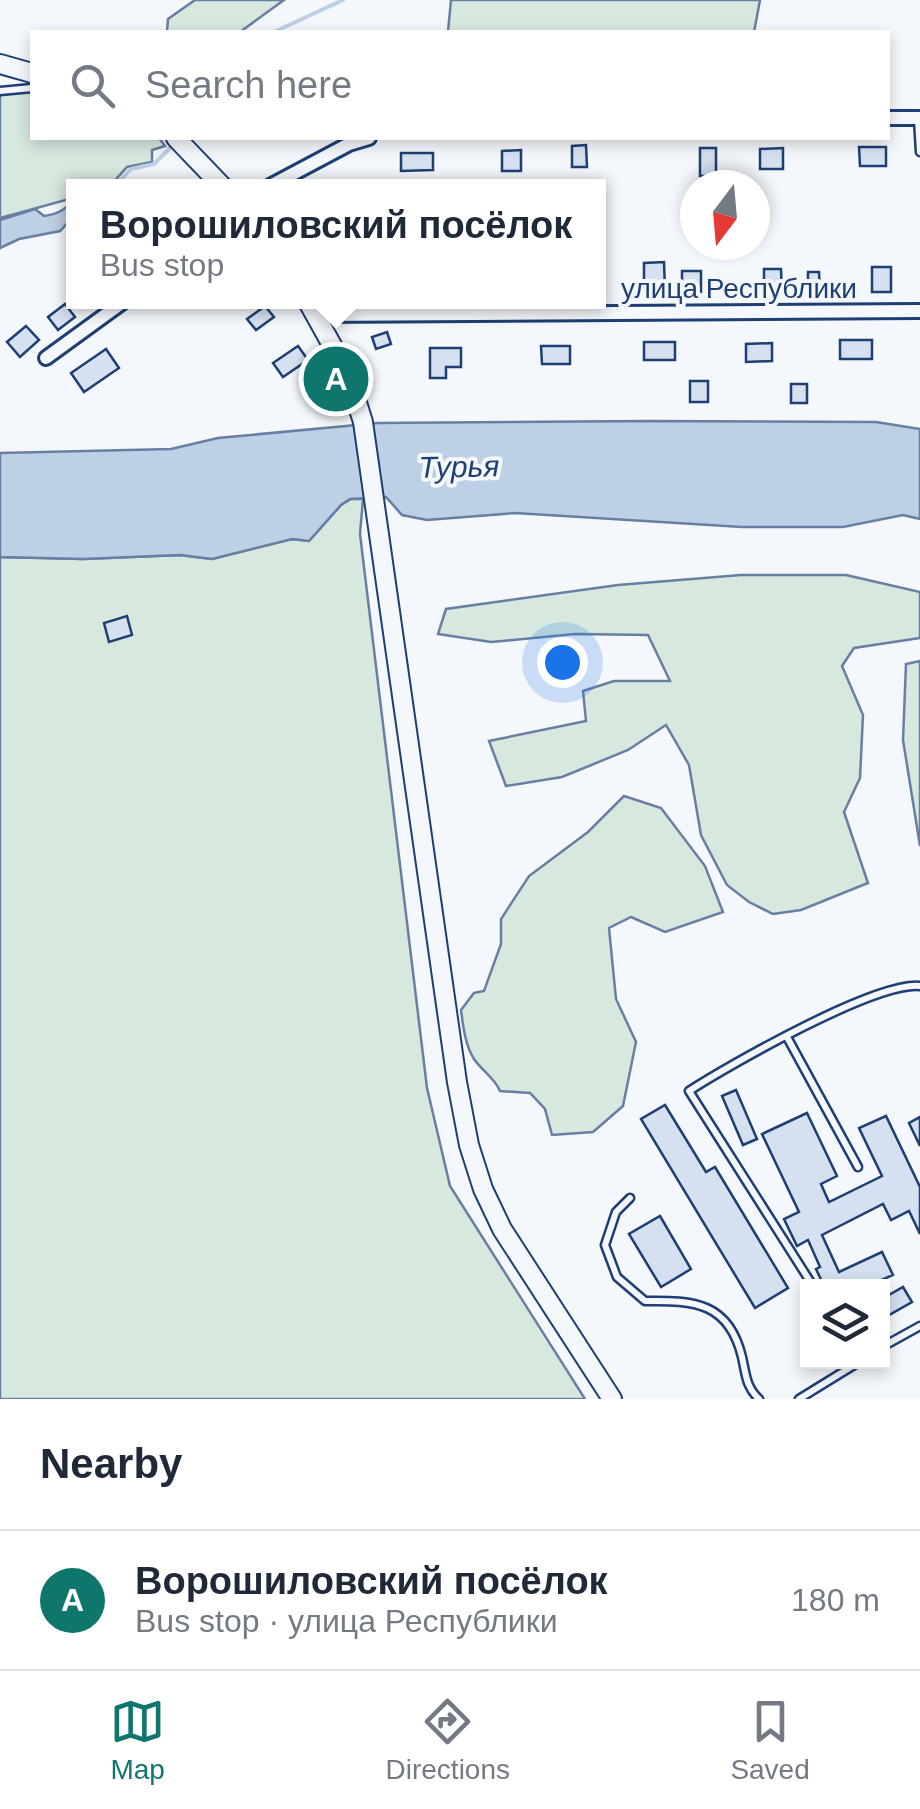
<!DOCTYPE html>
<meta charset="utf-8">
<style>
body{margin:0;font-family:Helvetica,sans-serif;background:#f6f6f7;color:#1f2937}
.controls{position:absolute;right:30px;bottom:30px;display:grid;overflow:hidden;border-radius:0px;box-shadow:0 5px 15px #0003}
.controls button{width:90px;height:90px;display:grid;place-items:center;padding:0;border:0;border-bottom:2px solid #e0e1e3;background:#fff;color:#1f2937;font:50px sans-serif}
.compass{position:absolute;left:680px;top:170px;width:90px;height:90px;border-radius:50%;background:#fff;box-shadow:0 5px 15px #0003;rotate:196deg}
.you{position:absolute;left:562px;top:662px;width:35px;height:35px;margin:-25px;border:8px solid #fff;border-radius:50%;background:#1a73e8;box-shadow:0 0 0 15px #1a73e833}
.badge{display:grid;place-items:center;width:65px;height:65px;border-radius:50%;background:#0f766e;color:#fff;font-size:32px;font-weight:700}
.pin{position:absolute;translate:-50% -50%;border:5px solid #fff;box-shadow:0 2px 10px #0006}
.popup{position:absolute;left:66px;top:179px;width:540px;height:130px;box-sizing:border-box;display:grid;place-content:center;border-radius:0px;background:#fff;filter:drop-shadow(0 2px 8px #0005);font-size:32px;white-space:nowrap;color:#747a83}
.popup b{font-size:38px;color:#1f2937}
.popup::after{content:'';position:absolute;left:50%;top:100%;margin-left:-20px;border:20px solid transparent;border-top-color:#fff}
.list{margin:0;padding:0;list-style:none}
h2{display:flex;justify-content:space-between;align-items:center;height:130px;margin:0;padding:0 40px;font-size:42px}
h2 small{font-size:32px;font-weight:400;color:#747a83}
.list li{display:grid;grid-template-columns:65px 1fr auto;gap:30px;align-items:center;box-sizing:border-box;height:140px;padding:0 40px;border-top:2px solid #e0e1e3}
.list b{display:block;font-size:38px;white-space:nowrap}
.list p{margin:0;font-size:32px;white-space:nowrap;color:#747a83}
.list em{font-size:32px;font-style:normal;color:#747a83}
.icon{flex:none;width:55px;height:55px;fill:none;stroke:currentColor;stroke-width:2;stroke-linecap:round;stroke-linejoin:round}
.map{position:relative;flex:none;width:920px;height:1399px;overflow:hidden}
.search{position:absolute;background:#fff;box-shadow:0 5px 15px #0003;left:30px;right:30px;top:30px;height:110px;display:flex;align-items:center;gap:25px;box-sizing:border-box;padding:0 35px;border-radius:0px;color:#747a83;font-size:38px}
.sheet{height:270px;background:#fff}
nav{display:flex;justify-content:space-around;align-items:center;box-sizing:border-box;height:140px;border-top:2px solid #e0e1e3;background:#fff;font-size:28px;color:#747a83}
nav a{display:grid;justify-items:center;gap:5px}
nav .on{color:#0f766e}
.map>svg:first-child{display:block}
.green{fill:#d7e8df;stroke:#687fa3;stroke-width:2.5}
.water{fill:#bed0e5;stroke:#687fa3;stroke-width:2.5}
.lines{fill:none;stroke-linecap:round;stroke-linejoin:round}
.stream{stroke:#bed0e5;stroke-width:4}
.building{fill:#d5e0f0;stroke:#1d3f73;stroke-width:2.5}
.lane-casing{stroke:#1d3f73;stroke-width:11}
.street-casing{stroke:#1d3f73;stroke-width:18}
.secondary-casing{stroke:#1d3f73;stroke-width:22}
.lane{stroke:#f4f7fb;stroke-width:6}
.street{stroke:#f4f7fb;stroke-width:12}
.secondary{stroke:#f4f7fb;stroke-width:18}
.labels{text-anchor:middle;stroke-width:8;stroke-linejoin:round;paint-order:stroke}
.street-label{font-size:28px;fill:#1d3f73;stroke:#f4f7fb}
.water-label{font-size:30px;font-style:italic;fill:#1d3f73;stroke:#f4f7fb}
</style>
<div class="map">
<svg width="920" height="1399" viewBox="0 0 920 1399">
<rect width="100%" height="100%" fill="#f4f7fb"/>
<!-- green -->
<g class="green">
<path d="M 195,0 L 284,0 L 240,32 L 167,32 L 168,19 Z"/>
<path d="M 451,0 L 760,0 L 754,32 L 448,32 Z"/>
<path d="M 11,90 L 32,93 L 32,138 L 159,138 L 165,146 L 152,150 L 152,162 L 127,167 L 110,186 L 74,186 L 73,198 L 0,218 L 0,92 Z"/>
<path d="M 351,499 L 363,499 L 360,534 L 427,1088 L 450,1186 L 585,1399 L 0,1399 L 0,557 L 83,559 L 180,555 L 212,559 L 292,539 L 309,541 L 341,505 Z"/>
<path d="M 741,575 L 846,575 L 920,592 L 920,638 L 854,648 L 842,666 L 863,715 L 860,778 L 844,812 L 868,883 L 801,910 L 773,914 L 749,902 L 727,885 L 701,835 L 689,765 L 666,725 L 628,750 L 562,777 L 506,786 L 489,741 L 586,721 L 583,691 L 614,681 L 670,681 L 648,635 L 575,634 L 491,642 L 438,634 L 446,609 L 618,585 Z"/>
<path d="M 920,661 L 920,846 L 903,740 L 906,664 Z"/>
<path d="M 624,796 L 661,808 L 705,866 L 723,912 L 665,932 L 631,917 L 609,928 L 616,999 L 636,1042 L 623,1106 L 593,1132 L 552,1135 L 545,1109 L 530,1093 L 500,1091 C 494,1077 482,1071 474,1059 C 465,1045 463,1025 461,1010 L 474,993 L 484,991 L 501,944 L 501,919 L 529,876 L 588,832 Z"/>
</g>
<!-- water -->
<g class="water">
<path d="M 73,200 L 73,217 L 60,231 L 19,239 L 0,248 L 0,220 L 35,209 L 44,216 C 58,214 65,210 73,200 Z"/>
<path d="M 649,421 L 876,422 L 920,429 L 920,519 L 903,515 L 843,527 L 742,527 L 515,513 L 427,520 L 402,515 L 386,497 L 350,499 L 341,505 L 309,541 L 292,539 L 212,559 L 180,555 L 83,559 L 0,557 L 0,453 L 171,449 L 218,438 L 378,423 Z"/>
</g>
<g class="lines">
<!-- stream -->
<g class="stream">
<path d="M 274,32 L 343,0"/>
<path d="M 115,186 L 131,169 L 154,164 L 171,147"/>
</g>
</g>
<!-- building -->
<g class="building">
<path d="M 586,145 L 587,167 L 572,167 L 572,146 Z"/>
<path d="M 859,147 L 886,147 L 886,166 L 860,166 Z"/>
<rect x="700" y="148" width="16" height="28"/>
<path d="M 783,148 L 783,169 L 760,169 L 760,149 Z"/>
<path d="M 521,150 L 521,171 L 502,171 L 502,151 Z"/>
<path d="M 401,153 L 433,153 L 433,170 L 401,171 Z"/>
<path d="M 664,262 L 665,289 L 644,289 L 644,263 Z"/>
<rect x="872" y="267" width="19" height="25"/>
<path d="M 764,269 L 781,269 L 782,293 L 764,293 Z"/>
<path d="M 682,271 L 701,271 L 701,292 L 682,293 Z"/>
<path d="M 808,272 L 819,272 L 820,291 L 808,291 Z"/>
<path d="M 65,304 L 75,317 L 58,330 L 48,317 Z"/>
<path d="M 265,306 L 274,317 L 256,330 L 247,319 Z"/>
<path d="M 26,326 L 39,340 L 20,357 L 7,342 Z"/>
<path d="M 387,332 L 391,344 L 376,349 L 372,337 Z"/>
<rect x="840" y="340" width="32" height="19"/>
<rect x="644" y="342" width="31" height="18"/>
<path d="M 772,343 L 772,361 L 746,362 L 746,344 Z"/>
<path d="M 298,346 L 308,360 L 283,377 L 273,363 Z"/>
<path d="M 541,346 L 570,346 L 570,364 L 542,364 Z"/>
<path d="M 430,348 L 461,348 L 461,367 L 446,367 L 446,378 L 430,378 Z"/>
<path d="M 106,349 L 119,368 L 84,392 L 71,373 Z"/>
<rect x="690" y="381" width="18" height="21"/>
<rect x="791" y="384" width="16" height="19"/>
<path d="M 127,616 L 132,635 L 109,642 L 104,623 Z"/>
<path d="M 736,1090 L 757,1139 L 743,1145 L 722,1096 Z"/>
<path d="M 665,1105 L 706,1172 L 715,1167 L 788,1288 L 755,1308 L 641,1119 Z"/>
<path d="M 807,1113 L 837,1176 L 821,1184 L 829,1202 L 882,1176 L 859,1128 L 886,1116 L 920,1187 L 920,1234 L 909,1211 L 891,1220 L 883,1204 L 822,1235 L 839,1272 L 882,1252 L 893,1275 L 868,1286 L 824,1286 L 816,1269 L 820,1267 L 808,1240 L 797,1246 L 784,1219 L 799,1212 L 762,1134 Z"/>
<path d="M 920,1117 L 920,1146 L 909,1123 Z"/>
<path d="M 660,1216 L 691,1269 L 661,1287 L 629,1234 Z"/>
<path d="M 903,1287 L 912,1302 L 882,1319 L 882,1299 Z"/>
</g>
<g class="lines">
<!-- lane casing -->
<g class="lane-casing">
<g id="lane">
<path d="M 0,91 L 32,88"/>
<path d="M 918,119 L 920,152"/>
<path d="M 787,1037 L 858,1167"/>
<path d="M 630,1198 L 616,1212 L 605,1245 L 617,1277 L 645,1301 C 695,1300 729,1303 742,1357 C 746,1375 746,1387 759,1399"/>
<path d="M 813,1286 L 689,1091 C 731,1064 875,982 920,986"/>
<path d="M 882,1347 L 920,1326"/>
<path d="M 799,1399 L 859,1362"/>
</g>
</g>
<!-- street casing -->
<g class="street-casing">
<g id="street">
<path d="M 888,118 L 920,118"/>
<path d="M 270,186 L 349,144 L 369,138"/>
<path d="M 319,315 L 920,311"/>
<path d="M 46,358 L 123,302"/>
</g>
</g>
<!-- secondary casing -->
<g class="secondary-casing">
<g id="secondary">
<path d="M 0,64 L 32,73"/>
<path d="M 176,138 L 222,186"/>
<path d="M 308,302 L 348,374 L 363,422 L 457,1082 L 469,1145 L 483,1189 L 502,1229 L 612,1399"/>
</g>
</g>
<!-- lane -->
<use href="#lane" class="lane"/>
<!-- street -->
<use href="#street" class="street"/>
<!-- secondary -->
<use href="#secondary" class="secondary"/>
</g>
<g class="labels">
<!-- street labels -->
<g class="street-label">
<text x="739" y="298">улица Республики</text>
</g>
<!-- water labels -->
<g class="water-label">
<text transform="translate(459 467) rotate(-1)" y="10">Турья</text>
</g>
</g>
</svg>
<div class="controls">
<button><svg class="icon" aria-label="layers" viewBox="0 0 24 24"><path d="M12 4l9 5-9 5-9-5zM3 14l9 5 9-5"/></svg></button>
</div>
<svg class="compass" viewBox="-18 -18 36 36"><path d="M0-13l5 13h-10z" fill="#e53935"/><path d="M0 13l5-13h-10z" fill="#747a83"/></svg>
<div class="you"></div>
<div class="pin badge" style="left:336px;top:379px">A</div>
<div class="popup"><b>Ворошиловский посёлок</b>Bus stop</div>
<div class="search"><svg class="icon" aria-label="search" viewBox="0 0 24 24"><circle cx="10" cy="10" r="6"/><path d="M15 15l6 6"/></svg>Search here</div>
</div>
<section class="sheet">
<h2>Nearby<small></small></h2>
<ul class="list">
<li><span class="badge">A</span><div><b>Ворошиловский посёлок</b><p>Bus stop · улица Республики</p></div><em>180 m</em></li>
</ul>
</section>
<nav>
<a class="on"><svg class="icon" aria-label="map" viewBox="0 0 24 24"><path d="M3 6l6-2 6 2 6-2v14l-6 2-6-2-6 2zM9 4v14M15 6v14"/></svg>Map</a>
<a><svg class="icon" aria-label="directions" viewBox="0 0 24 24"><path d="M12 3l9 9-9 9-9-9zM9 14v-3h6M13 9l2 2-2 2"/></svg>Directions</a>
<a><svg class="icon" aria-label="saved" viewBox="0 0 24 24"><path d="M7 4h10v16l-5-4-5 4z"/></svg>Saved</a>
</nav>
